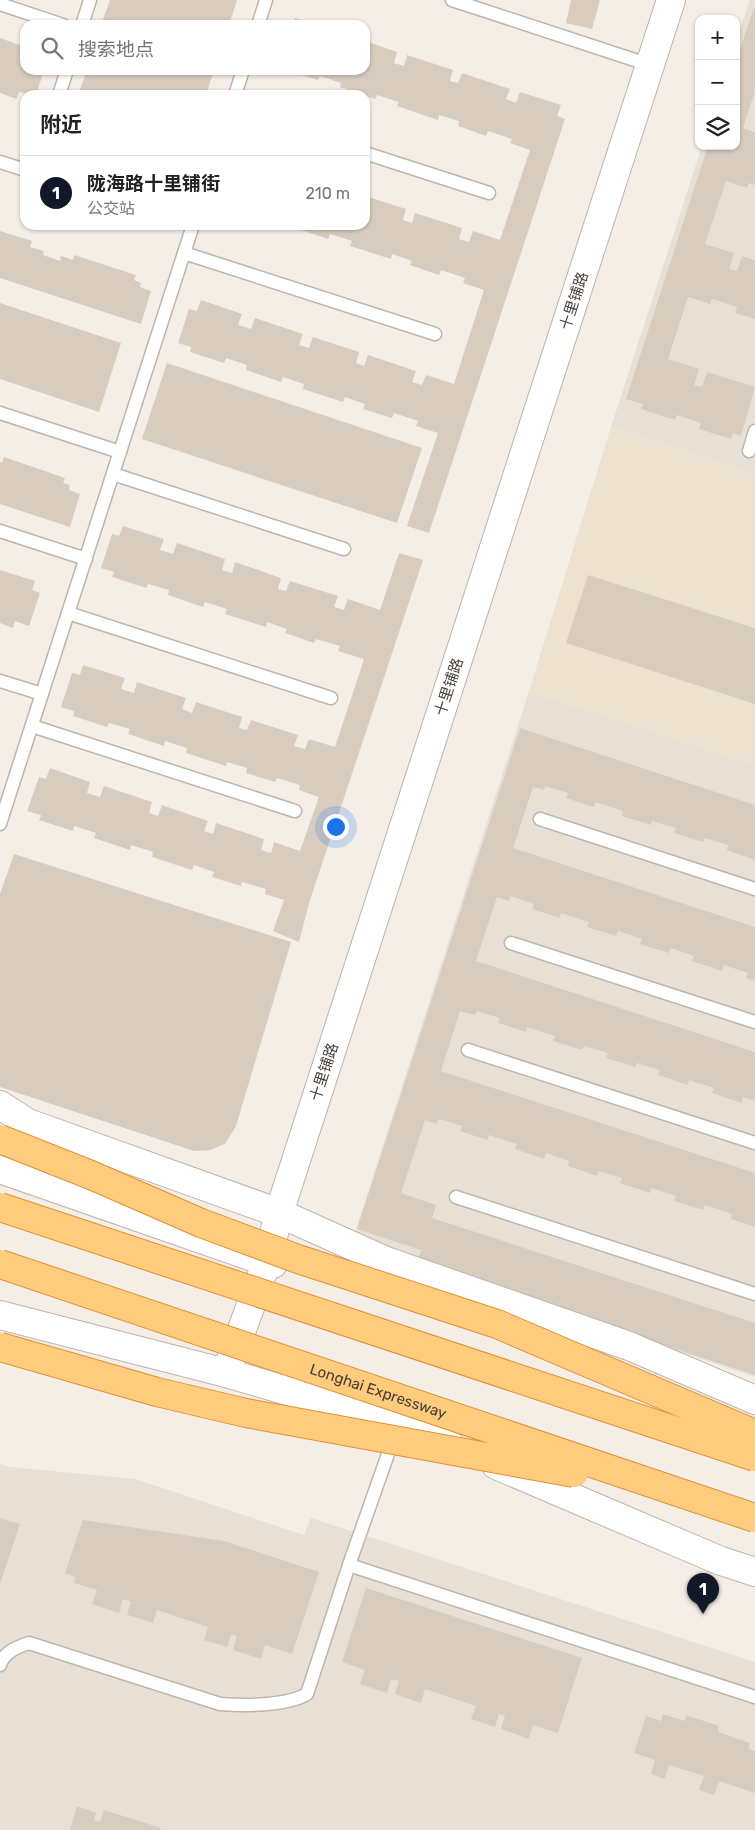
<!DOCTYPE html>
<html lang="zh">
<meta charset="utf-8">
<style>
body{margin:0;font-family:Rubik,"Noto Sans SC",sans-serif;background:#f2f2f2;color:#222}
.controls{position:absolute;right:15px;top:15px;display:grid;overflow:hidden;border-radius:10px;box-shadow:0 1px 4px #0004}
.controls button{width:45px;height:45px;display:grid;place-items:center;padding:0;border:0;border-bottom:1px solid #e0e0e0;background:#fff;color:#222;font:25px sans-serif}
.you{position:absolute;left:335px;top:826px;width:18px;height:18px;margin:-12px;border:4px solid #fff;border-radius:50%;background:#1a73e8;box-shadow:0 0 0 8px #1a73e833}
.badge{display:grid;place-items:center;width:32px;height:32px;border-radius:50%;background:#111827;color:#fff;font-size:16px;font-weight:700}
.pin{position:absolute;translate:-50% -41px;filter:drop-shadow(0 1px 2px #0008)}
.pin::after{content:'';position:absolute;top:26px;width:18px;height:15px;background:inherit;clip-path:polygon(0 0,100% 0,50% 100%)}
.list{margin:0;padding:0;list-style:none}
h2{display:flex;justify-content:space-between;align-items:center;height:65px;margin:0;padding:0 20px;font-size:21px}
h2 small{font-size:16px;font-weight:400;color:#767676}
.list li{display:grid;grid-template-columns:32px 1fr auto;gap:15px;align-items:center;box-sizing:border-box;height:75px;padding:0 20px;border-top:1px solid #e0e0e0}
.list b{display:block;font-size:19px;white-space:nowrap}
.list p{margin:0;font-size:16px;white-space:nowrap;color:#767676}
.list em{font-size:16px;font-style:normal;color:#767676}
.icon{flex:none;width:28px;height:28px;fill:none;stroke:currentColor;stroke-width:2;stroke-linecap:round;stroke-linejoin:round}
.map{position:relative;flex:none;width:755px;height:1830px;overflow:hidden}
.search{position:absolute;background:#fff;box-shadow:0 1px 4px #0004;left:20px;top:20px;width:350px;height:55px;display:flex;align-items:center;gap:12px;box-sizing:border-box;padding:0 18px;border-radius:15px;color:#767676;font-size:19px}
.panel{position:absolute;background:#fff;box-shadow:0 1px 4px #0004;left:20px;top:90px;width:350px;height:140px;border-radius:15px}
.map>svg:first-child{display:block}
.residential{fill:#e8e0d5}
.education{fill:#ede2d0}
.building{fill:#d8ccbf}
.lines{fill:none;stroke-linecap:round;stroke-linejoin:round}
.service-casing{stroke:#bfb5a9;stroke-width:15}
.tertiary-casing{stroke:#bfb5a9;stroke-width:30}
.service{stroke:#fff;stroke-width:12}
.tertiary{stroke:#fff;stroke-width:28}
.trunk-bridge-casing{stroke:#df9135;stroke-width:30;stroke-linecap:butt}
.trunk-bridge{stroke:#ffcb7d;stroke-width:28}
.labels{text-anchor:middle;stroke-width:4;stroke-linejoin:round;paint-order:stroke}
.street-label{font-size:15px;fill:#473e36;stroke:#fff}
</style>
<div class="map">
<svg width="755" height="1830" viewBox="0 0 755 1830">
<rect width="100%" height="100%" fill="#f4eee7"/>
<!-- residential -->
<g class="residential">
<path d="M 750,0 L 755,0 L 755,474 L 611,427 L 702,146 L 736,146 L 736,41 Z"/>
<path d="M 529,691 L 755,765 L 755,1377 L 352,1242 Z"/>
<path d="M 0,1464 L 11,1467 L 135,1479 L 304,1535 L 311,1518 L 755,1662 L 755,1830 L 0,1830 Z"/>
</g>
<!-- education -->
<path class="education" d="M 611,427 L 755,474 L 755,765 L 529,691 Z"/>
<!-- building -->
<g class="building">
<path d="M 110,0 L 237,0 L 229,25 L 101,25 Z"/>
<path d="M 571,0 L 600,0 L 592,29 L 566,23 Z"/>
<path d="M 755,5 L 755,91 L 743,128 L 755,132 L 755,185 L 749,183 L 747,188 L 726,181 L 705,244 L 734,253 L 729,269 L 737,271 L 742,256 L 755,260 L 755,319 L 735,313 L 737,307 L 712,299 L 710,304 L 688,297 L 668,359 L 699,369 L 694,385 L 702,387 L 707,372 L 755,387 L 741,436 L 733,433 L 731,439 L 699,429 L 701,423 L 677,415 L 675,420 L 641,409 L 643,404 L 626,399 L 708,146 L 736,146 L 736,61 Z"/>
<path d="M 295,18 L 315,25 L 293,25 Z"/>
<path d="M 0,38 L 25,47 L 25,70 L 44,70 L 36,95 L 19,92 L 17,99 L 0,93 Z"/>
<path d="M 365,41 L 397,52 L 394,63 L 404,66 L 407,55 L 453,70 L 450,81 L 458,83 L 462,73 L 510,89 L 506,99 L 516,103 L 520,92 L 561,105 L 557,116 L 565,119 L 429,533 L 407,526 L 438,433 L 416,426 L 418,421 L 394,413 L 392,418 L 363,409 L 365,404 L 345,397 L 343,402 L 303,389 L 304,384 L 283,377 L 281,382 L 246,370 L 247,365 L 226,358 L 224,363 L 190,352 L 191,347 L 178,343 L 189,309 L 197,311 L 201,300 L 242,314 L 238,325 L 251,329 L 255,318 L 303,334 L 299,345 L 309,348 L 313,337 L 359,352 L 356,363 L 364,366 L 368,355 L 416,371 L 412,382 L 422,385 L 426,375 L 454,384 L 484,290 L 463,283 L 465,278 L 441,270 L 439,275 L 410,265 L 412,261 L 392,254 L 391,259 L 350,246 L 352,241 L 330,234 L 328,239 L 292,227 L 293,225 L 365,225 L 365,196 L 406,209 L 403,220 L 412,223 L 415,213 L 462,228 L 459,239 L 469,242 L 473,231 L 500,240 L 530,150 L 510,143 L 512,139 L 488,131 L 486,136 L 458,126 L 459,121 L 439,115 L 438,120 L 397,106 L 399,102 L 377,95 L 375,99 L 340,87 L 341,83 L 320,76 L 318,80 L 287,70 L 365,70 Z"/>
<path d="M 87,70 L 214,70 L 206,95 L 78,95 Z"/>
<path d="M 0,231 L 32,241 L 30,247 L 44,251 L 43,255 L 60,261 L 61,256 L 73,260 L 74,255 L 136,275 L 134,280 L 141,283 L 140,287 L 151,291 L 141,324 L 0,278 Z"/>
<path d="M 0,303 L 121,343 L 99,412 L 0,379 Z"/>
<path d="M 167,363 L 422,448 L 397,523 L 142,439 Z"/>
<path d="M 4,457 L 65,478 L 63,483 L 70,485 L 69,490 L 80,494 L 70,527 L 0,504 L 0,462 L 2,463 Z"/>
<path d="M 123,526 L 164,539 L 160,550 L 173,554 L 177,543 L 225,559 L 222,570 L 232,573 L 235,562 L 281,578 L 278,589 L 286,591 L 290,581 L 338,596 L 334,607 L 344,610 L 348,599 L 380,610 L 399,553 L 423,560 L 309,903 L 299,942 L 273,931 L 284,900 L 265,894 L 266,889 L 242,882 L 241,886 L 212,877 L 214,872 L 194,865 L 192,870 L 152,857 L 153,852 L 131,845 L 130,850 L 94,838 L 96,833 L 74,826 L 73,831 L 39,820 L 41,815 L 27,811 L 39,777 L 46,779 L 50,768 L 90,782 L 87,793 L 100,797 L 104,786 L 152,802 L 149,813 L 158,816 L 162,805 L 208,821 L 204,831 L 213,834 L 216,823 L 264,839 L 261,850 L 271,853 L 274,842 L 300,851 L 319,797 L 299,790 L 300,785 L 277,778 L 275,782 L 246,773 L 247,768 L 227,762 L 226,766 L 186,753 L 187,748 L 165,741 L 164,746 L 128,734 L 130,729 L 109,723 L 107,727 L 73,716 L 74,711 L 61,707 L 72,673 L 80,675 L 83,665 L 125,678 L 121,689 L 134,693 L 137,682 L 186,698 L 182,709 L 192,713 L 196,702 L 242,717 L 239,728 L 247,730 L 251,720 L 298,735 L 294,746 L 305,749 L 309,739 L 335,747 L 364,659 L 338,651 L 340,646 L 316,639 L 314,643 L 285,633 L 287,629 L 267,622 L 266,627 L 225,614 L 227,609 L 205,602 L 203,607 L 168,595 L 169,590 L 148,584 L 146,588 L 112,577 L 114,572 L 101,568 L 112,534 L 119,536 Z"/>
<path d="M 0,570 L 35,581 L 32,590 L 40,593 L 29,626 L 15,621 L 13,628 L 0,623 Z"/>
<path d="M 588,575 L 755,628 L 755,704 L 566,643 Z"/>
<path d="M 520,728 L 755,805 L 755,860 L 727,850 L 728,845 L 705,838 L 703,842 L 674,833 L 676,828 L 652,821 L 651,825 L 622,816 L 623,811 L 596,802 L 594,807 L 566,798 L 568,793 L 545,786 L 544,790 L 533,787 L 513,848 L 755,927 L 755,981 L 746,978 L 748,973 L 724,965 L 722,971 L 692,961 L 694,956 L 671,948 L 669,953 L 640,944 L 642,939 L 618,931 L 616,936 L 587,927 L 589,922 L 561,913 L 560,918 L 532,909 L 534,904 L 511,896 L 509,901 L 497,897 L 476,961 L 755,1052 L 755,1101 L 743,1097 L 742,1103 L 712,1093 L 714,1088 L 689,1080 L 688,1085 L 658,1075 L 660,1070 L 637,1063 L 635,1067 L 606,1058 L 608,1053 L 584,1046 L 582,1050 L 553,1041 L 555,1036 L 527,1027 L 526,1032 L 498,1023 L 500,1018 L 477,1011 L 475,1015 L 460,1011 L 441,1071 L 755,1173 L 755,1227 L 731,1219 L 732,1214 L 705,1205 L 703,1210 L 674,1201 L 676,1196 L 651,1188 L 650,1193 L 620,1183 L 622,1178 L 599,1171 L 597,1176 L 568,1166 L 569,1161 L 546,1153 L 544,1159 L 515,1149 L 517,1144 L 489,1135 L 487,1140 L 460,1131 L 462,1126 L 439,1119 L 437,1124 L 425,1120 L 401,1193 L 436,1205 L 432,1218 L 755,1323 L 755,1375 L 416,1265 L 421,1250 L 357,1229 Z"/>
<path d="M 14,854 L 291,942 L 236,1126 L 225,1144 L 210,1150 L 194,1151 L 0,1087 L 0,894 Z"/>
<path d="M 0,1518 L 20,1524 L 0,1584 Z"/>
<path d="M 83,1520 L 224,1541 L 319,1572 L 292,1654 L 265,1645 L 261,1659 L 233,1650 L 237,1636 L 231,1634 L 227,1647 L 204,1640 L 208,1627 L 157,1610 L 153,1623 L 127,1615 L 131,1602 L 123,1599 L 119,1613 L 92,1604 L 97,1590 L 74,1583 L 76,1577 L 65,1573 Z"/>
<path d="M 366,1588 L 582,1658 L 558,1733 L 533,1725 L 529,1739 L 501,1729 L 505,1716 L 499,1714 L 495,1727 L 471,1719 L 476,1706 L 425,1689 L 421,1703 L 395,1694 L 399,1681 L 391,1679 L 387,1693 L 360,1684 L 365,1670 L 342,1662 Z"/>
<path d="M 663,1714 L 684,1721 L 686,1715 L 719,1726 L 718,1732 L 750,1743 L 748,1749 L 755,1751 L 755,1793 L 719,1781 L 714,1795 L 699,1790 L 704,1776 L 669,1765 L 665,1779 L 651,1774 L 655,1760 L 634,1753 L 646,1716 L 661,1721 Z"/>
<path d="M 77,1806 L 96,1813 L 94,1820 L 100,1822 L 104,1810 L 161,1828 L 161,1830 L 70,1830 Z"/>
</g>
<g class="lines">
<!-- service casing -->
<g class="service-casing">
<g id="service">
<path d="M 452,0 L 650,65"/>
<path d="M 0,4 L 63,25"/>
<path d="M 82,25 L 90,0"/>
<path d="M 258,25 L 266,0"/>
<path d="M 59,95 L 67,70"/>
<path d="M 235,95 L 243,70"/>
<path d="M 365,153 L 489,193"/>
<path d="M 0,162 L 25,170"/>
<path d="M 184,253 L 435,334"/>
<path d="M 0,413 L 120,452"/>
<path d="M 749,451 L 755,431"/>
<path d="M 113,474 L 344,549"/>
<path d="M 0,531 L 86,559"/>
<path d="M 68,613 L 331,698"/>
<path d="M 0,681 L 42,694"/>
<path d="M 32,726 L 295,811"/>
<path d="M 540,819 L 755,889"/>
<path d="M 0,824 L 193,225"/>
<path d="M 511,943 L 755,1022"/>
<path d="M 468,1050 L 755,1143"/>
<path d="M 456,1197 L 755,1294"/>
<path d="M 349,1565 L 755,1697"/>
<path d="M 0,1665 C 4,1652 17,1647 29,1643 L 220,1704 C 244,1706 286,1706 307,1694 L 349,1565 L 394,1437"/>
</g>
</g>
<!-- tertiary casing -->
<g class="tertiary-casing">
<g id="tertiary">
<path d="M 0,1105 L 28,1123 L 279,1213 L 386,1261 L 629,1346 L 755,1400"/>
<path d="M 0,1169 L 273,1264"/>
<path d="M 0,1315 L 226,1373 L 399,1423 L 450,1445"/>
<path d="M 226,1373 L 267,1261 L 279,1213 L 671,0"/>
<path d="M 496,1465 L 721,1561 L 755,1572"/>
</g>
</g>
<!-- service -->
<use href="#service" class="service"/>
<!-- tertiary -->
<use href="#tertiary" class="tertiary"/>
<!-- trunk-bridge casing -->
<g class="trunk-bridge-casing">
<g id="trunk-bridge">
<path d="M 0,1139 L 91,1175 L 201,1223 L 298,1259 L 497,1324 L 755,1434"/>
<path d="M 0,1207 L 755,1457"/>
<path id="s1" d="M 0,1264 L 755,1518"/>
<path d="M 0,1347 L 157,1392 L 246,1413 L 574,1473"/>
</g>
</g>
<!-- trunk-bridge -->
<use href="#trunk-bridge" class="trunk-bridge"/>
</g>
<g class="labels">
<!-- street labels -->
<g class="street-label">
<text transform="translate(574 301) rotate(-72)" y="5">十里铺路</text>
<text transform="translate(449 687) rotate(-72)" y="5">十里铺路</text>
<text transform="translate(324 1072) rotate(-72)" y="5">十里铺路</text>
<text dy="5" stroke="none"><textPath href="#s1" startOffset="399">Longhai Expressway</textPath></text>
</g>
</g>
</svg>
<div class="controls">
<button>+</button>
<button>−</button>
<button><svg class="icon" aria-label="layers" viewBox="0 0 24 24"><path d="M12 4l9 5-9 5-9-5zM3 14l9 5 9-5"/></svg></button>
</div>
<div class="you"></div>
<div class="pin badge" style="left:703px;top:1614px">1</div>
<div class="search"><svg class="icon" aria-label="search" viewBox="0 0 24 24"><circle cx="10" cy="10" r="6"/><path d="M15 15l6 6"/></svg>搜索地点</div>
<section class="panel">
<h2>附近<small></small></h2>
<ul class="list">
<li><span class="badge">1</span><div><b>陇海路十里铺街</b><p>公交站</p></div><em>210 m</em></li>
</ul>
</section>
</div>
